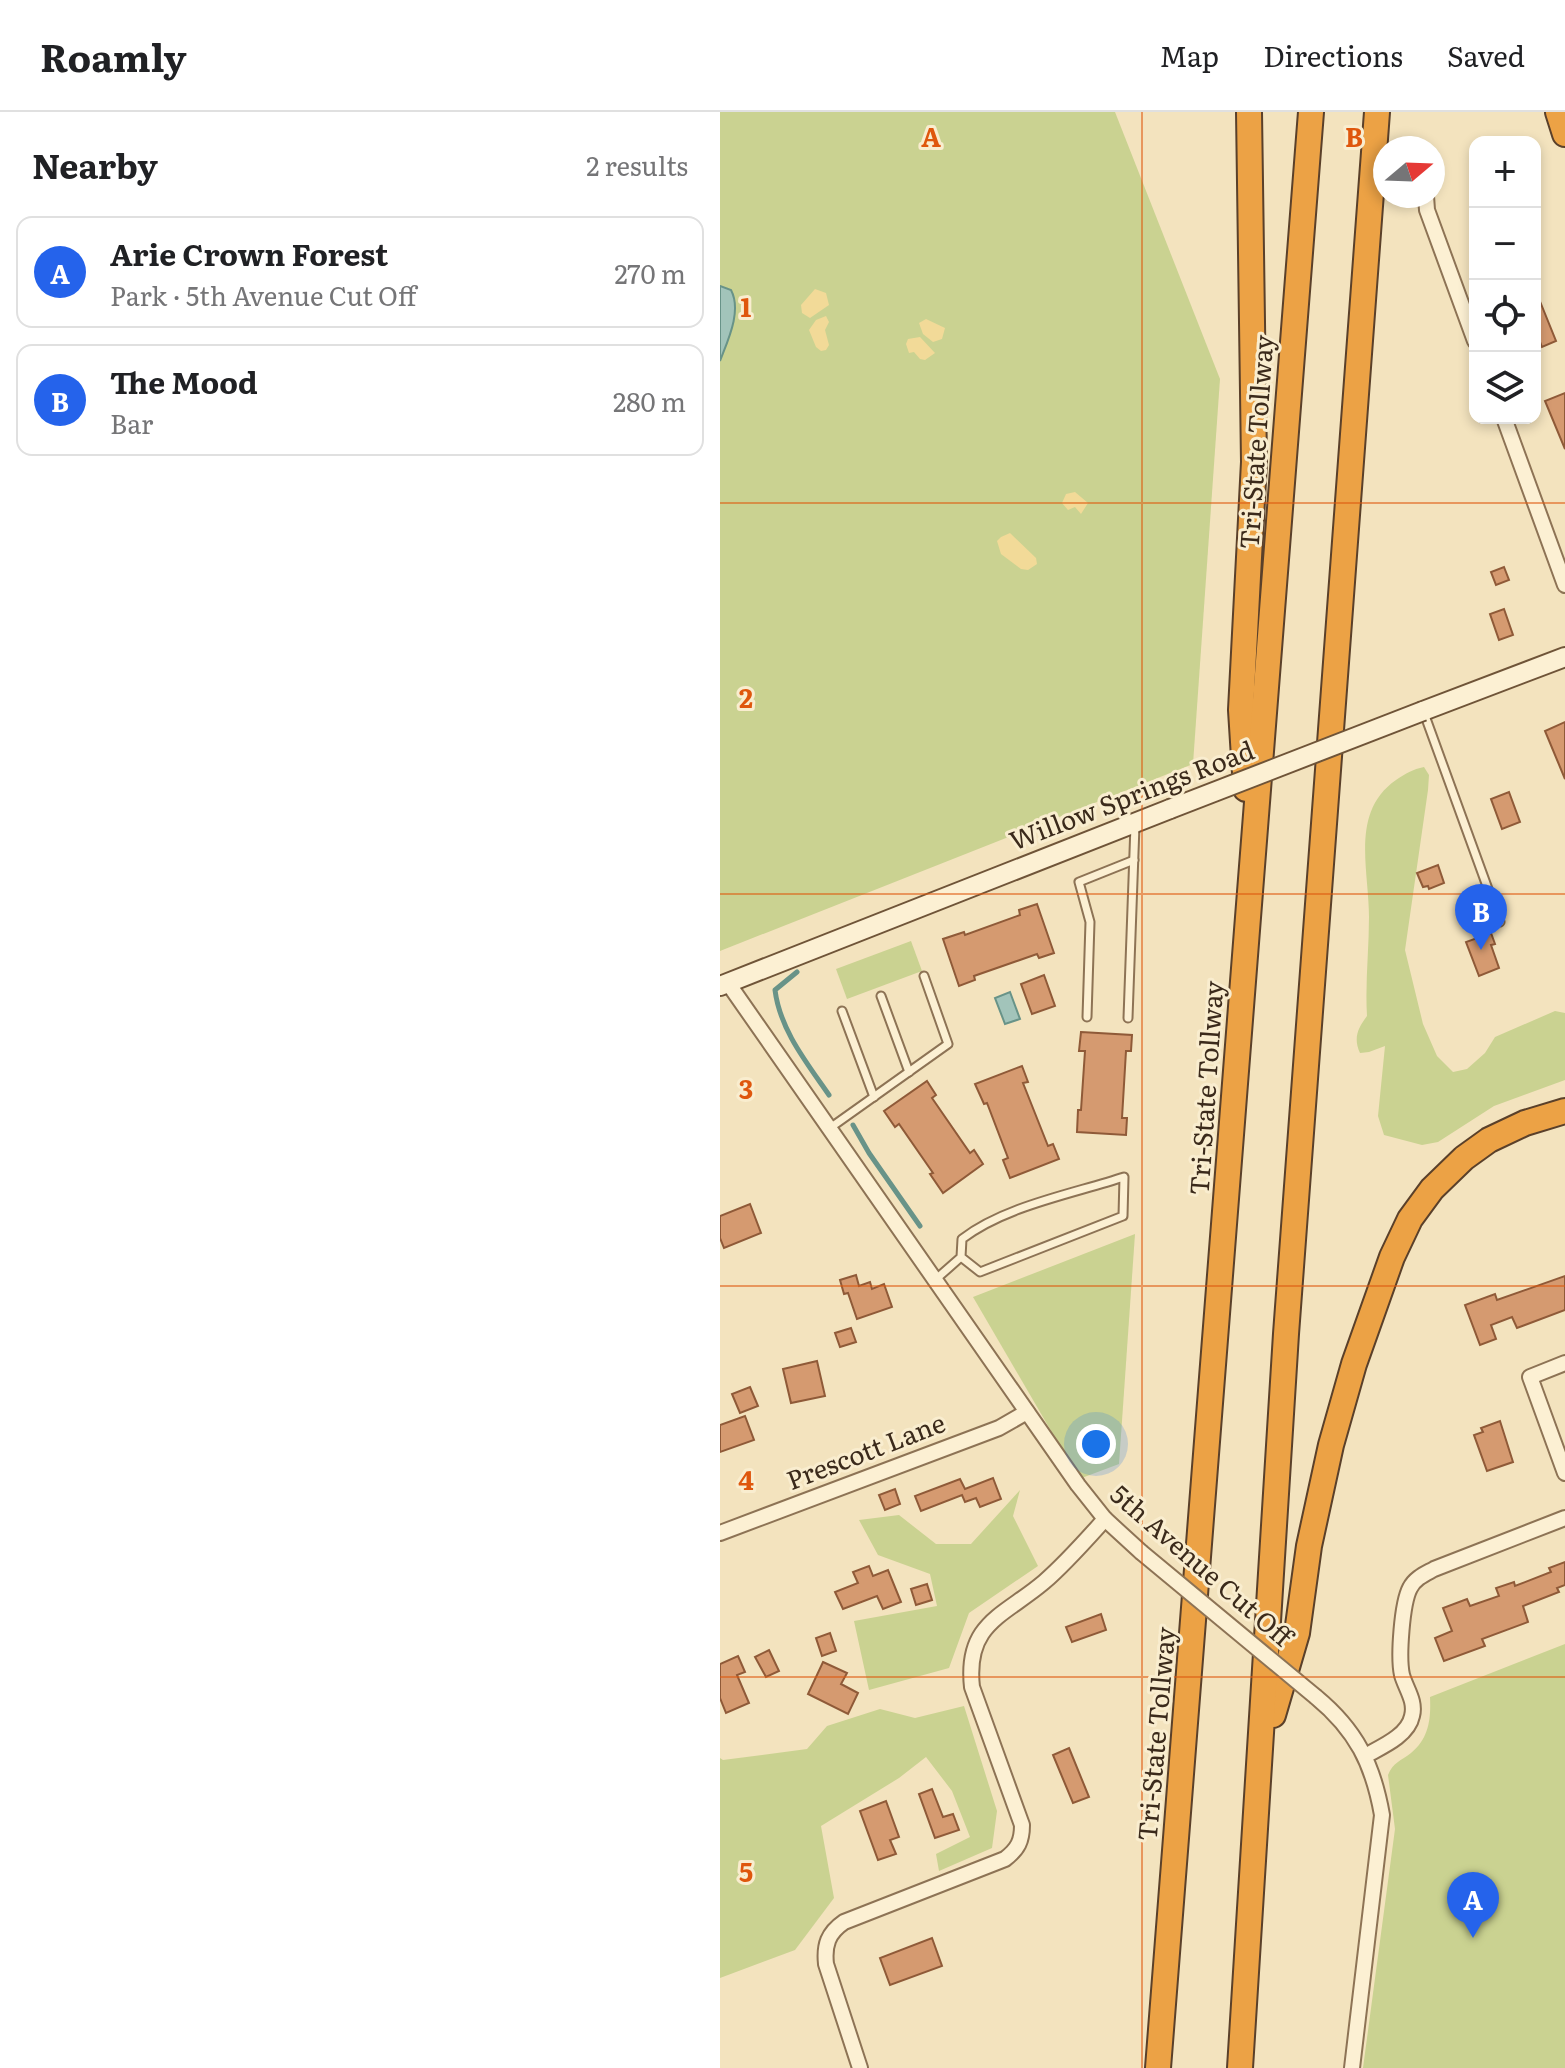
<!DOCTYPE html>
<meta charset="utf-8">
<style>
body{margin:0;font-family:Literata,serif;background:#f6f6f6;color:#202124}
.controls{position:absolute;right:24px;top:24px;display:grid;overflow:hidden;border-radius:16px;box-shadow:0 4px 12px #0003}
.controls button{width:72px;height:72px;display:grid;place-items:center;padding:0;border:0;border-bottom:2px solid #e0e0e0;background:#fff;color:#202124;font:40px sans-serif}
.compass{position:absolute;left:653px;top:24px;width:72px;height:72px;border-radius:50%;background:#fff;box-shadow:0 4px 12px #0003;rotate:71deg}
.you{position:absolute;left:376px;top:1332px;width:28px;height:28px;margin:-20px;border:6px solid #fff;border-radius:50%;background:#1a73e8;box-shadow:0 0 0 12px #1a73e833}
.badge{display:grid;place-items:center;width:52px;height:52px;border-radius:50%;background:#2563eb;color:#fff;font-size:26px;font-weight:700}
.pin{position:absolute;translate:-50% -66px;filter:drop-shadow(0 2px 4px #0008)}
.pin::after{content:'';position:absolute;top:42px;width:28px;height:24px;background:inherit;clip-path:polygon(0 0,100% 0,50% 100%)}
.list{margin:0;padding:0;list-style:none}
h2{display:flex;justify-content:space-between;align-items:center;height:104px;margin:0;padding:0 32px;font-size:34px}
h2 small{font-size:26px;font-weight:400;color:#757577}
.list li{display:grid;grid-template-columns:52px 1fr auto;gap:24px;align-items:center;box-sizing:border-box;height:112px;margin:0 16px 16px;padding:0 16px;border:2px solid #e0e0e0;border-radius:16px}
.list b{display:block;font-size:30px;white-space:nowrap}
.list p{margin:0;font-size:26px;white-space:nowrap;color:#757577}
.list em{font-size:26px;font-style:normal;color:#757577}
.icon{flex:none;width:44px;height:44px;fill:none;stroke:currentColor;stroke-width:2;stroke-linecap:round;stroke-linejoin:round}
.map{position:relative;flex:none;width:845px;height:1956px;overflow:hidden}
header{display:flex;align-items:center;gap:48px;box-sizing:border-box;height:112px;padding:0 40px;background:#fff;border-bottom:2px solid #e0e0e0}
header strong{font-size:38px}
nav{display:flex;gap:44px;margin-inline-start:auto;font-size:28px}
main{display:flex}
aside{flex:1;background:#fff}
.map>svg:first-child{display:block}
.green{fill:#cad291}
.sand{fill:#f2da98}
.water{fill:#a2c4ba;stroke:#689388;stroke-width:2}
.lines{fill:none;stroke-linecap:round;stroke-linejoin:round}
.stream{stroke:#689388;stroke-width:5}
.building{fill:#d59a70;stroke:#8f5a38;stroke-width:2}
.lane-casing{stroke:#8d7355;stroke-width:11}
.street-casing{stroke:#8d7355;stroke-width:18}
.secondary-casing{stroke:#6f5438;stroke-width:22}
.highway-casing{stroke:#5a402a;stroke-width:28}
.lane{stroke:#fcf0d3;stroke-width:7}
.street{stroke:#fcf0d3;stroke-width:14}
.secondary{stroke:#fcf0d3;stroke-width:18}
.highway{stroke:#eca245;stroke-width:24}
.street-bridge-casing{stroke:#8d7355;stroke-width:18;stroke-linecap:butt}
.secondary-bridge-casing{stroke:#6f5438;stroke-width:22;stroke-linecap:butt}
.street-bridge{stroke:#fcf0d3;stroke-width:14}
.secondary-bridge{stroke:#fcf0d3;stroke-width:18}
.grid{fill:none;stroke:#df570d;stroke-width:2;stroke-opacity:0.55}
.labels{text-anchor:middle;stroke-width:6;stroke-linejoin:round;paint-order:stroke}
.street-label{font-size:26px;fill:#3b2a1b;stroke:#f9edcf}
.grid-label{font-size:26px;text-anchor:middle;font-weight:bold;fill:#df570d;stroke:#f9edcf;stroke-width:6;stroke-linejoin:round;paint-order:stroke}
</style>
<header>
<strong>Roamly</strong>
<nav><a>Map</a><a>Directions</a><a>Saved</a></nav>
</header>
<main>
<aside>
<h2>Nearby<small>2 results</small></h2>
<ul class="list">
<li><span class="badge">A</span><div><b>Arie Crown Forest</b><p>Park · 5th Avenue Cut Off</p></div><em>270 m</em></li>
<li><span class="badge">B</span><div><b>The Mood</b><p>Bar</p></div><em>280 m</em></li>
</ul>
</aside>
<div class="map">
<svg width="845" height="1956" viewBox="0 0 845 1956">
<rect width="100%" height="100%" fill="#f3e3be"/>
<!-- green -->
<g class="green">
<path d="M 0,0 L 395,0 L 500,267 L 473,652 L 0,839 Z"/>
<path d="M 704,655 L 709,663 L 708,678 L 685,838 L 703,912 L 717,944 L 733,960 L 747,957 L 765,941 L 775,925 L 835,899 L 845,901 L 845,968 L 774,994 L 718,1030 L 702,1033 L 664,1023 L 658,1004 L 665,934 L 649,940 L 640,941 C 633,926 638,916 647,904 C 645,871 649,838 649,805 C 649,757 630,700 676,668 C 685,662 693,657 704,655 Z"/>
<path d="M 191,829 L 202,859 L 127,887 L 116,857 Z"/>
<path d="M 415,1122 L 399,1352 L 359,1367 L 253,1185 Z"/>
<path d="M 300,1378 L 293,1404 L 318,1454 L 249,1501 L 229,1556 L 149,1578 L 134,1509 L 217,1494 L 210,1462 L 158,1443 L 139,1408 L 179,1403 L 216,1432 L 251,1432 Z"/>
<path d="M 845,1532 L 845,1956 L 643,1956 L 675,1717 L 668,1663 C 673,1650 681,1649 691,1641 C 709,1626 711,1607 710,1585 Z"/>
<path d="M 244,1594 L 277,1699 L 272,1736 L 219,1759 L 216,1742 L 250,1725 L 232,1679 L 206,1645 L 179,1666 L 101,1714 L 114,1786 L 75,1838 L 0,1866 L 0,1646 L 3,1648 L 87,1637 L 107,1614 L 160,1597 L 195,1606 Z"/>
</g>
<!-- sand -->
<g class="sand">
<path d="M 95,177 L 106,181 L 109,193 L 90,206 L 82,201 L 81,193 Z"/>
<path d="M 106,204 L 109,210 L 105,218 L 109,233 L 106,238 L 101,239 L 96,235 L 89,218 L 96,208 Z"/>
<path d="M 206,207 L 225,216 L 222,227 L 213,230 L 203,222 L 199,211 Z"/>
<path d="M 200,225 L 215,241 L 205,248 L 200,247 L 194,240 L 189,241 L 186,232 L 188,227 Z"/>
<path d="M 355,380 L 368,391 L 361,402 L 355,395 L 348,398 L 342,391 L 346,382 Z"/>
<path d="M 290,421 L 316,446 L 317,452 L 308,458 L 301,457 L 281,442 L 277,429 L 281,425 Z"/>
</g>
<!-- water -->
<g class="water">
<path d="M 0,174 L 11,178 C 22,199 8,228 0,249 Z"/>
<path d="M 290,880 L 300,907 L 285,912 L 275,886 Z"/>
</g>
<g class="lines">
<!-- stream -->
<g class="stream">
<path d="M 77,860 L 55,878 C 60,918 87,951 109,983"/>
<path d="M 133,1013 L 149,1041 L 200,1114"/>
</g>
</g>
<!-- building -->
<g class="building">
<path d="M 815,177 L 836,229 L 822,235 L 815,217 Z"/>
<path d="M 845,281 L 845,337 L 825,289 Z"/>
<path d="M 784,455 L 789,468 L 776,473 L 771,460 Z"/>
<path d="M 784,497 L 793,523 L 779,528 L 770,502 Z"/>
<path d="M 845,610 L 845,667 L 825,619 Z"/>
<path d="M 789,680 L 800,710 L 782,717 L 771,687 Z"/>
<path d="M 718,753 L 724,771 L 709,777 L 708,774 L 703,775 L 697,761 Z"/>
<path d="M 317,792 L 334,841 L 319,846 L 317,842 L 254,864 L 255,868 L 239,874 L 223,827 L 244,820 L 245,823 L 300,803 L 299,798 Z"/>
<path d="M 771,821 L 775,832 L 771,833 L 779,856 L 759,864 L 746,830 Z"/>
<path d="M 324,863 L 335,894 L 312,902 L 301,872 Z"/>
<path d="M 361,920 L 412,923 L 411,939 L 406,939 L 402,1006 L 407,1006 L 406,1023 L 357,1020 L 358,998 L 361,998 L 365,939 L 359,939 Z"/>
<path d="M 302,954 L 308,970 L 303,971 L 328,1034 L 333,1032 L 339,1047 L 290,1066 L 283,1048 L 288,1046 L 267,991 L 264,992 L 255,972 Z"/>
<path d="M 207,969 L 216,983 L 212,986 L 250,1041 L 254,1038 L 263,1052 L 223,1081 L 210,1062 L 213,1061 L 179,1012 L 175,1015 L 164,999 Z"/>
<path d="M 30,1092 L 41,1121 L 4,1136 L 0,1126 L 0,1104 Z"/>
<path d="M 136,1163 L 139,1174 L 150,1170 L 152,1177 L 164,1172 L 172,1195 L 137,1207 L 128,1181 L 124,1182 L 120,1168 Z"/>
<path d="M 845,1164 L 845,1198 L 797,1216 L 792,1205 L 771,1213 L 776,1227 L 760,1233 L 745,1193 L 775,1182 L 777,1188 Z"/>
<path d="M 131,1216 L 136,1230 L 120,1235 L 115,1221 Z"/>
<path d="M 97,1249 L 105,1284 L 71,1291 L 63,1257 Z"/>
<path d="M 30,1275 L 38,1294 L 20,1301 L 12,1282 Z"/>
<path d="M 25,1304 L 34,1328 L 0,1340 L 0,1313 Z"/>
<path d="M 780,1309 L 793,1350 L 767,1359 L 754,1323 L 763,1320 L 761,1316 Z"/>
<path d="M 273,1366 L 281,1387 L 260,1395 L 256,1386 L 245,1390 L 242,1383 L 201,1399 L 195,1384 L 240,1367 L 245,1377 Z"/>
<path d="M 175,1377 L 180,1392 L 165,1398 L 159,1383 Z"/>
<path d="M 845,1450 L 845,1473 L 837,1476 L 839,1480 L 803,1494 L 808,1510 L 762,1527 L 765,1534 L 724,1549 L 715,1526 L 732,1519 L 723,1496 L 747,1487 L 750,1494 L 779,1484 L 776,1476 L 794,1470 L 795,1474 L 831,1460 L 829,1456 Z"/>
<path d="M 149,1454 L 153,1464 L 168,1458 L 181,1490 L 163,1497 L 157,1484 L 123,1497 L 115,1480 L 138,1471 L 133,1460 Z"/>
<path d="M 207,1472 L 212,1488 L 196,1493 L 191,1477 Z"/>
<path d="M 381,1502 L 386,1518 L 352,1530 L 346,1515 Z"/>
<path d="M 110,1521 L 116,1539 L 102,1544 L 96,1526 Z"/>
<path d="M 49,1538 L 59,1559 L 46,1565 L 35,1545 Z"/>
<path d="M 18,1544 L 25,1560 L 17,1563 L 29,1591 L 6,1601 L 0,1586 L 0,1552 Z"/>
<path d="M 103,1550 L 127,1561 L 121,1572 L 138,1581 L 128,1602 L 88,1582 Z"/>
<path d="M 349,1636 L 369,1685 L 353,1691 L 333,1643 Z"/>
<path d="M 212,1677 L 223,1705 L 233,1702 L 239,1718 L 215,1726 L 199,1682 Z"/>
<path d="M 166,1689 L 179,1725 L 170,1728 L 176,1742 L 158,1748 L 140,1699 Z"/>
<path d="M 212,1826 L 222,1854 L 170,1873 L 160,1846 Z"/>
</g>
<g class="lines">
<!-- lane casing -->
<g class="lane-casing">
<g id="lane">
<path d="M 704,601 L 780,810"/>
<path d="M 161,884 L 189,960"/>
<path d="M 122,899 L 154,985"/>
<path d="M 367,905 L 370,810 L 359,770 L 414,748"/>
<path d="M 408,906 L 415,713"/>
<path d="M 110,1016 L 228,932 L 204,864"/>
<path d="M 215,1168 L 241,1145 L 242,1127 C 285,1094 352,1082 404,1065 L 403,1104 L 260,1160 L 241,1145"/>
</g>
</g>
<!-- street casing -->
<g class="street-casing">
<g id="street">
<path d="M 706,84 L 707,98 L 755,229"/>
<path d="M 784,306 L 845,473"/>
<path d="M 8,871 L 358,1373 L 385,1407 L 421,1440"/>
<path d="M 845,1251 L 810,1265 L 845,1361"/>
<path d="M 0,1421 L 279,1316 L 307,1300"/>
<path d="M 596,1585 C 636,1618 653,1652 662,1703 L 632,1956"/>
<path d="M 645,1644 C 661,1635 688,1624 692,1604 C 696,1589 686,1577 682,1563 C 678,1545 682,1491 690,1476 C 695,1466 705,1462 714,1457 L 845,1406"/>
<path d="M 140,1956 L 106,1852 C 104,1833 108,1821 124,1810 L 285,1747 C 298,1737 302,1729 302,1713 L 252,1575 C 245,1511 284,1504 324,1470 C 346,1451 366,1428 385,1407"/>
</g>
</g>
<!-- secondary casing -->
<g class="secondary-casing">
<g id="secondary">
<path d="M 703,599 L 845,545"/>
<path d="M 0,874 L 450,697"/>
</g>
</g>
<!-- highway casing -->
<g class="highway-casing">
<g id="highway">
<path d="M 838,0 L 845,22"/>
<path d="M 526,677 L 521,598 L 534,350 L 529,0"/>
<path d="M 553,1603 L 577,1521 L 589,1434 L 611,1333 L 634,1252 L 672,1145 L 690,1107 L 712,1077 L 744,1046 L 769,1028 L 805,1011 L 845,999"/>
<path d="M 438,1956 L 591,0"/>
<path d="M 520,1956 L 566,1222 L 657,0"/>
</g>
</g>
<!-- lane -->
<use href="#lane" class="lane"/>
<!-- street -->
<use href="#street" class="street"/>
<!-- secondary -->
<use href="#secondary" class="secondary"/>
<!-- highway -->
<use href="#highway" class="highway"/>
<!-- street-bridge casing -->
<g class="street-bridge-casing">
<path id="street-bridge" d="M 421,1440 L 596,1585"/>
</g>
<!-- secondary-bridge casing -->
<g class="secondary-bridge-casing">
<path id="secondary-bridge" d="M 450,697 L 703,599"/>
</g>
<!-- street-bridge -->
<use href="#street-bridge" class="street-bridge"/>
<!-- secondary-bridge -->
<use href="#secondary-bridge" class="secondary-bridge"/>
</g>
<!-- grid -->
<path class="grid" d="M 422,0 L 422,1956M 0,391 L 845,391M 0,782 L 845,782M 0,1174 L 845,1174M 0,1565 L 845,1565"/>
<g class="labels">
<!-- street labels -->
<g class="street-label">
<text transform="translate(537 330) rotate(-86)" y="9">Tri-State Tollway</text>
<text transform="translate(412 684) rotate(-21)" y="9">Willow Springs Road</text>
<text transform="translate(487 976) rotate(-86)" y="9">Tri-State Tollway</text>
<text transform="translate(146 1340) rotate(-21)" y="9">Prescott Lane</text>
<text transform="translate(481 1454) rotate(41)" y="9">5th Avenue Cut Off</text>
<text transform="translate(437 1622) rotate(-85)" y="9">Tri-State Tollway</text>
</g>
</g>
<g class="grid-label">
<text x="211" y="35">A</text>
<text x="634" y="35">B</text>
<text x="26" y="205">1</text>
<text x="26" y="596">2</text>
<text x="26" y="987">3</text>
<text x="26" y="1378">4</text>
<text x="26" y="1770">5</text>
</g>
</svg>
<div class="controls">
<button>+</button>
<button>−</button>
<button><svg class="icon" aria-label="locate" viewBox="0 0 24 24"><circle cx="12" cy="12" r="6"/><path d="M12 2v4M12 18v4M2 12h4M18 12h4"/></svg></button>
<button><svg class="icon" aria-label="layers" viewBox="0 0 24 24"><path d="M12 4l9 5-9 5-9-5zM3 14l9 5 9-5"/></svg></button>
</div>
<svg class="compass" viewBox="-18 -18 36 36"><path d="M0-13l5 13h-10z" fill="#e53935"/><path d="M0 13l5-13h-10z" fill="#757577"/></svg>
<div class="you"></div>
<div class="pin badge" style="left:753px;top:1826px">A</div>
<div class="pin badge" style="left:761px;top:838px">B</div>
</div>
</main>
